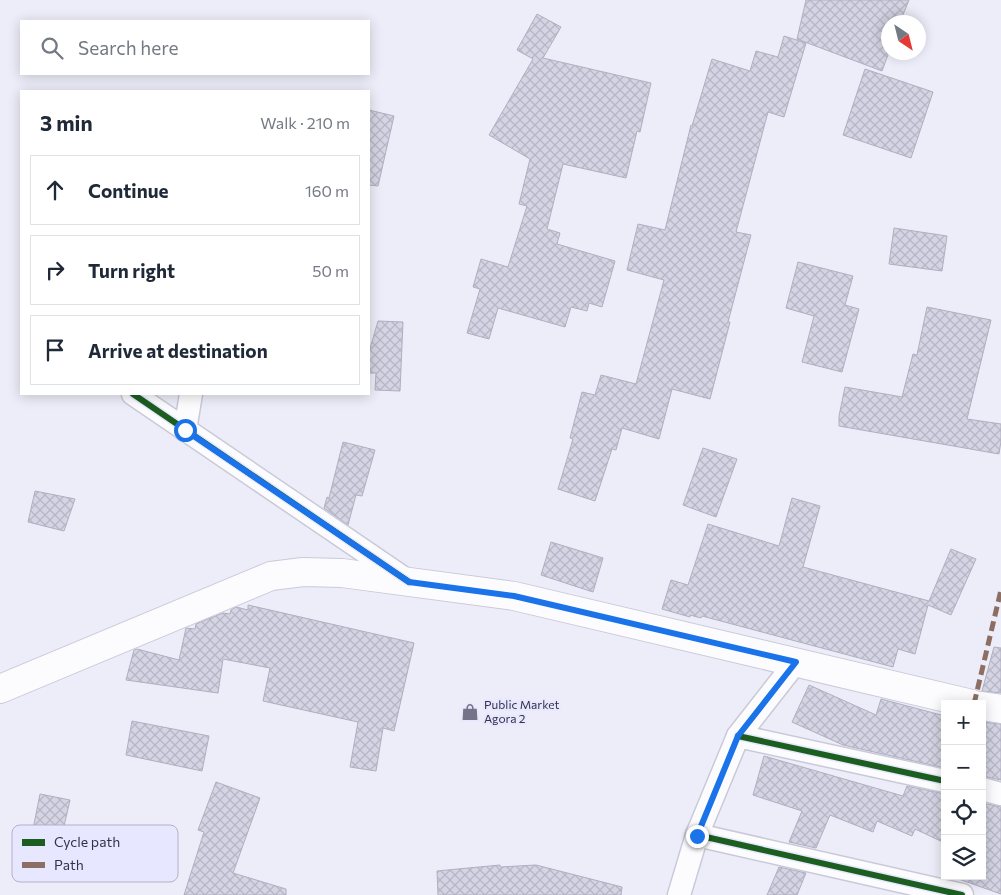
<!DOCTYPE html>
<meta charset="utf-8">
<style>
body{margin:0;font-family:Commissioner,sans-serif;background:#f6f6f7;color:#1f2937}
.controls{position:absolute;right:15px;bottom:15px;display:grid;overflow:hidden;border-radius:0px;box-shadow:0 2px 12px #0003}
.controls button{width:45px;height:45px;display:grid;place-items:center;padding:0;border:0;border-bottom:1px solid #e0e1e3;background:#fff;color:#1f2937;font:25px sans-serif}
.compass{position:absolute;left:881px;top:15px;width:45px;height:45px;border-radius:50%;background:#fff;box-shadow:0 2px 12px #0003;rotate:145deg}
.stop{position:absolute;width:15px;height:15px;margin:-11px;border:4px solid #1a73e8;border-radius:50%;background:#fff}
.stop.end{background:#1a73e8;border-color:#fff;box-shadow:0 1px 5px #0008}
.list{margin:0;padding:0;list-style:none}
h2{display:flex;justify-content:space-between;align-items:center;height:65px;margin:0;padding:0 20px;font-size:21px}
h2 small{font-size:16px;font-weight:400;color:#747a83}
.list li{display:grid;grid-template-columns:32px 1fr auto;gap:15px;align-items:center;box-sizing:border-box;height:70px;margin:0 10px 10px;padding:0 10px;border:1px solid #e0e1e3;border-radius:0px}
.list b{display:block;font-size:19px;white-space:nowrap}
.list em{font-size:16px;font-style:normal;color:#747a83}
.icon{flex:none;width:28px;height:28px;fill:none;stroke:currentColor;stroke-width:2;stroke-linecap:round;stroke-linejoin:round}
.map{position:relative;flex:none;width:1001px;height:895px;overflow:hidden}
.search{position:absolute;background:#fff;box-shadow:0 2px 12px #0003;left:20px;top:20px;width:350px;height:55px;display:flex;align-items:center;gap:12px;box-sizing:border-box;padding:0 18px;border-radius:0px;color:#747a83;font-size:19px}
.panel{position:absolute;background:#fff;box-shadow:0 2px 12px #0003;left:20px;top:90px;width:350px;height:305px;border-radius:0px}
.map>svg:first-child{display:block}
.building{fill:url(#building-cross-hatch);stroke:#b0afbf}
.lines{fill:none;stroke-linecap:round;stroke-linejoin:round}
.street-casing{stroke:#c9c9d9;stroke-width:25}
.secondary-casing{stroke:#c9c9d9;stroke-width:30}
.street{stroke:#fcfcfe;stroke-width:22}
.secondary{stroke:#fcfcfe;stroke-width:28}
.quiet{stroke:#8d6e63;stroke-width:5;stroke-dasharray:10 5;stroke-linecap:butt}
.cycleway-casing{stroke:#e7e7ff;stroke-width:9}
.cycleway{stroke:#1b5e20;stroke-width:6}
.route{stroke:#1a73e8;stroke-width:6}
.labels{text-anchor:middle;stroke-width:4;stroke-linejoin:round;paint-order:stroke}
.poi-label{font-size:12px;fill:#333249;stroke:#e7e7ff;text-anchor:start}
.key{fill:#e7e7ff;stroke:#b1b1c8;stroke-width:1}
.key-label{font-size:14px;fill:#333249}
</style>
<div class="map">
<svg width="1001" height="895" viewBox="0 0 1001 895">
<defs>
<pattern id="building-cross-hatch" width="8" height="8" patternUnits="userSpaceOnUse" patternTransform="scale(1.25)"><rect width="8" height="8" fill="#d4d4e4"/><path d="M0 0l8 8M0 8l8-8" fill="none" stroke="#b6b6c5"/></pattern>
</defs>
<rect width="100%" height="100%" fill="#ededf9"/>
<!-- building -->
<g class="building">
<path d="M 806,0 L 909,0 L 900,22 L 888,22 L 889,52 L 882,71 L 797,39 Z"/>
<path d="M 537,14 L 561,27 L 543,58 L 651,83 L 640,132 L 637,131 L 626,178 L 563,164 L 547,229 L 560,233 L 557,244 L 615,261 L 602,307 L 589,303 L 587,311 L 571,307 L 565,327 L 498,308 L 489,339 L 467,333 L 480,289 L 473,287 L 481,259 L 508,267 L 527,206 L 519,204 L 530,159 L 489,135 L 533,59 L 517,50 Z"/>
<path d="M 784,36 L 806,43 L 784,117 L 768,112 L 736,232 L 751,235 L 728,322 L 730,322 L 710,399 L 672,389 L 659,439 L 622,428 L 616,450 L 612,449 L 595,501 L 558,489 L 573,439 L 570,438 L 582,392 L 595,395 L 601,375 L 636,384 L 664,280 L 627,270 L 638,224 L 665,230 L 691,125 L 692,126 L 712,59 L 750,71 L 756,51 L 778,57 Z"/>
<path d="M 865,69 L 933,92 L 911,158 L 843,135 Z"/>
<path d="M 369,110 L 394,116 L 378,186 L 369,185 Z"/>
<path d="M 894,228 L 947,236 L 942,271 L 889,264 Z"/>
<path d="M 798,262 L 853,276 L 845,305 L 859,309 L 842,372 L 802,362 L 814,316 L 786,308 Z"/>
<path d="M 927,307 L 991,320 L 967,419 L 1001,424 L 1001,441 L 999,454 L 839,426 L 839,416 L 845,387 L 902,397 L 913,354 L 917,355 Z"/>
<path d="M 378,321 L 403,322 L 400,391 L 375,390 L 376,373 L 369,373 L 369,352 Z"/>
<path d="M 343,442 L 375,450 L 362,496 L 356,495 L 348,525 L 324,508 L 327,497 L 329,498 Z"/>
<path d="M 703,448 L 737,459 L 716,517 L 683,505 Z"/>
<path d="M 35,491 L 75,499 L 64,531 L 28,522 Z"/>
<path d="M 792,498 L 820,506 L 803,567 L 929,601 L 951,549 L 976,559 L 951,615 L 928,605 L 915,654 L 898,649 L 893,667 L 702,616 L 701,618 L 690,615 L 690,617 L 662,609 L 671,580 L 688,585 L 708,524 L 779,546 Z"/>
<path d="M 551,542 L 603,558 L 593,592 L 541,575 Z"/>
<path d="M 248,605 L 414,643 L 394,731 L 383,728 L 376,771 L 350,767 L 358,722 L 263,701 L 270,668 L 223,659 L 218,693 L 126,680 L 134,650 L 137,649 L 179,660 L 186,628 L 195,629 L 196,624 L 223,613 L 230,614 L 231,610 L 236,607 L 248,610 Z"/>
<path d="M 994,647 L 1001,648 L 1001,693 L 982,691 Z"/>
<path d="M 809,685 L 876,715 L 881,699 L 945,716 L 945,768 L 843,745 L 792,722 Z"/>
<path d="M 132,721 L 209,736 L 202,771 L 126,755 Z"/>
<path d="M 982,722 L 1001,724 L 1001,780 L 982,776 Z"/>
<path d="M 764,756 L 903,796 L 907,786 L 945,794 L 945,843 L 915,829 L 912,836 L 877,821 L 873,832 L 830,815 L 816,848 L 789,842 L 802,811 L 753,795 Z"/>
<path d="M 216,782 L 260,798 L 233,873 L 286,889 L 286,895 L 184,895 L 204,832 L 198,830 Z"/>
<path d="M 40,794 L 70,800 L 62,835 L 33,829 Z"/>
<path d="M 982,803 L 1001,807 L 1001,894 L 953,877 L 982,876 Z"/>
<path d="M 500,865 L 500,867 L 536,865 L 622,887 L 621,895 L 438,895 L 437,871 Z"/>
<path d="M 779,867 L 806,873 L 797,895 L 767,895 Z"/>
</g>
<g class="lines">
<!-- street casing -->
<g class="street-casing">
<g id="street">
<path d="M 133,394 L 408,581"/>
<path d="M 185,430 L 191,394"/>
<path d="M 738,736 L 945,781"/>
<path d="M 982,789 L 1001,794"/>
<path d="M 697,835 L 962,895"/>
<path d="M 679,895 L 697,835 L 738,736 L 796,662"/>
</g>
</g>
<!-- secondary casing -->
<g class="secondary-casing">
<g id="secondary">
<path d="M 0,689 L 271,576 L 303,572 L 342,573 L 514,596 L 972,704"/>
<path d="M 982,706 L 1001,709"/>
</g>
</g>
<!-- street -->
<use href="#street" class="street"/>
<!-- secondary -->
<use href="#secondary" class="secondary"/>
<!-- quiet -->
<path class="quiet" d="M 974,704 L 1001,590"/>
<!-- cycleway casing -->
<g class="cycleway-casing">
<g id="cycleway">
<path d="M 133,394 L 409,582"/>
<path d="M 738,736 L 945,781"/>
<path d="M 697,835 L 962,895"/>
</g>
</g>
<!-- cycleway -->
<use href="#cycleway" class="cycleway"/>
</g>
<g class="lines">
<!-- route -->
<path class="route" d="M 185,430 L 409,582 L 514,596 L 796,662 L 738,736 L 697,836"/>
</g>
<!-- icons -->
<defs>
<g id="shop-bare" transform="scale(1.35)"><path d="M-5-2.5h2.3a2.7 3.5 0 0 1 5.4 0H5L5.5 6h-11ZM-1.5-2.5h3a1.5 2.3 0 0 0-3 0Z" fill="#747387" stroke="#e7e7ff" stroke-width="2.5" paint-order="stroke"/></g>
</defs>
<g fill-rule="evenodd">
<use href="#shop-bare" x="470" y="712"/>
</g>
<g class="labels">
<!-- poi labels -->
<g class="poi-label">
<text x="484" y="709">Public Market<tspan x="484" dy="14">Agora 2</tspan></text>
</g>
</g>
<!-- legend -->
<rect x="12" y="825" width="166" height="57" rx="8" class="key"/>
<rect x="22" y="839" width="23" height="7" fill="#1b5e20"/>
<rect x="22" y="862" width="23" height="6" fill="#8d6e63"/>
<g class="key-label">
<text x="54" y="847">Cycle path</text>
<text x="54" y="870">Path</text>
</g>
</svg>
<div class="controls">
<button>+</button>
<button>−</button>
<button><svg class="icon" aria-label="locate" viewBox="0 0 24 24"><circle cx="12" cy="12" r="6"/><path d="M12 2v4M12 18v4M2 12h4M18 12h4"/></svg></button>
<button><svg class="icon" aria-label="layers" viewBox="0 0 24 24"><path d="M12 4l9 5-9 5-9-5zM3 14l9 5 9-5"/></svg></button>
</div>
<svg class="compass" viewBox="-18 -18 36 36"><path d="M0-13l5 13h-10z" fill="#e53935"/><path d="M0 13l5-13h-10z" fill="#747a83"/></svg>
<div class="stop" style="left:185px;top:430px"></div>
<div class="stop end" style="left:697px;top:836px"></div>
<div class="search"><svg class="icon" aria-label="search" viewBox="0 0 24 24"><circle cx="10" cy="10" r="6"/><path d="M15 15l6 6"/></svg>Search here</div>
<section class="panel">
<h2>3 min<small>Walk · 210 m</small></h2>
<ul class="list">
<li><svg class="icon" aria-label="ahead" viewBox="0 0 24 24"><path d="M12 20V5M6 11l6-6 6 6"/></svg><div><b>Continue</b></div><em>160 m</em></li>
<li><svg class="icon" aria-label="right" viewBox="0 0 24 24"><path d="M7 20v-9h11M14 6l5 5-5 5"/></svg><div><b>Turn right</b></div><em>50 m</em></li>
<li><svg class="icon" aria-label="arrive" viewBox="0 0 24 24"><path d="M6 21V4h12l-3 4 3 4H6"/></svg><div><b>Arrive at destination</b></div></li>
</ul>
</section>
</div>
